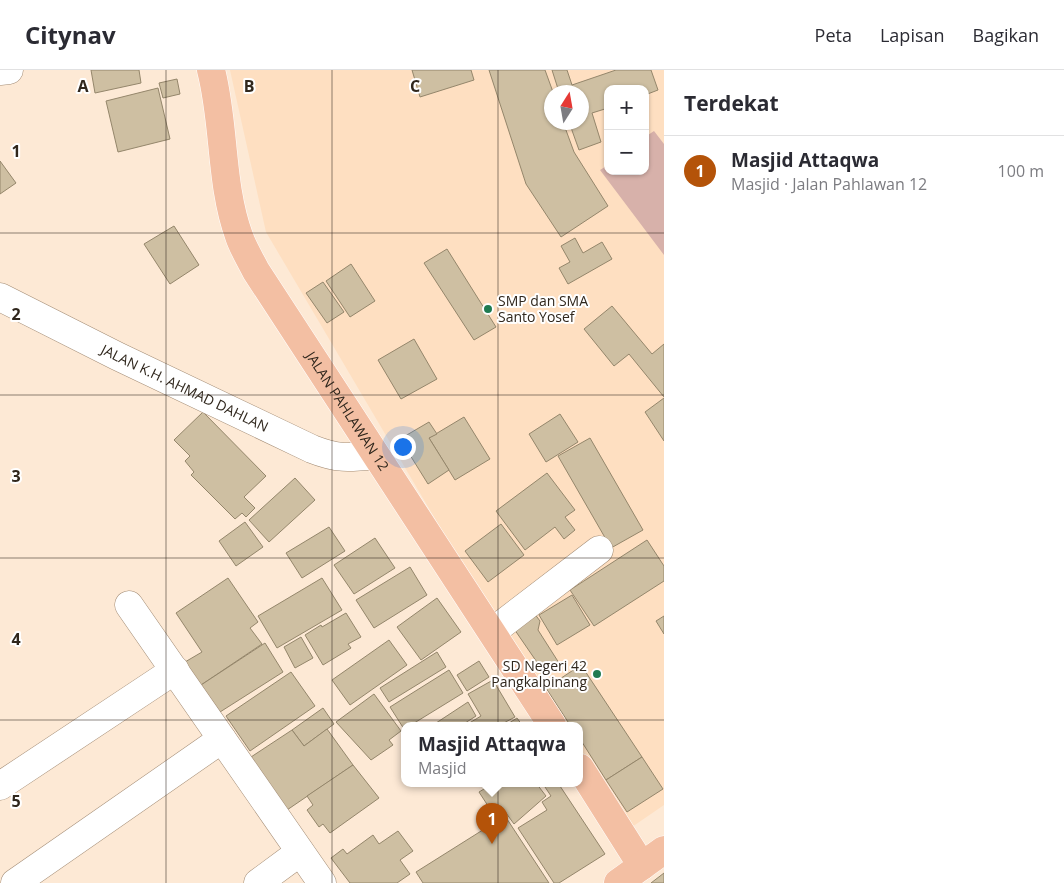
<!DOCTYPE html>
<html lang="id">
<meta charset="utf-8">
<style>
body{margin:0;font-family:"Open Sans",sans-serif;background:#f2f2f3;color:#2b2b33}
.controls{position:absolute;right:15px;top:15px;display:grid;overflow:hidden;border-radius:10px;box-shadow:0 1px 4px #0004}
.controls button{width:45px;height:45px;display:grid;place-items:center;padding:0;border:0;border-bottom:1px solid #e1e1e2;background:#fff;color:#2b2b33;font:25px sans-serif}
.compass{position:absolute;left:544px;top:15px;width:45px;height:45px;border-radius:50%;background:#fff;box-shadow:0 1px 4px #0004;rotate:11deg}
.you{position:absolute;left:402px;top:376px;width:18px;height:18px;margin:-12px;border:4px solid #fff;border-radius:50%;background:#1a73e8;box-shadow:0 0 0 8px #1a73e833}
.badge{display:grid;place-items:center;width:32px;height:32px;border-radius:50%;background:#b45309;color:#fff;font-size:16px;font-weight:700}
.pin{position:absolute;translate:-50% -41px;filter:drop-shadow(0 1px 2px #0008)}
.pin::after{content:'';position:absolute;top:26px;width:18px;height:15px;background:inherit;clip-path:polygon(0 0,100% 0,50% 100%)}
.popup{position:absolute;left:401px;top:652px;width:182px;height:65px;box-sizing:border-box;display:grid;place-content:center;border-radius:10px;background:#fff;filter:drop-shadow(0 1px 4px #0005);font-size:16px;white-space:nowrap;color:#7c7c81}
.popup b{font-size:19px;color:#2b2b33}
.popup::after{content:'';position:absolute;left:50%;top:100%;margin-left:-10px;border:10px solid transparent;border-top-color:#fff}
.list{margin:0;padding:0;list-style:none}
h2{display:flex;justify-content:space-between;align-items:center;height:65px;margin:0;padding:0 20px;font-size:21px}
h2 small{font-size:16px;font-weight:400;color:#7c7c81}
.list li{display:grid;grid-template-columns:32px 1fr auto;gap:15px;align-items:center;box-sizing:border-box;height:70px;padding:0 20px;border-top:1px solid #e1e1e2}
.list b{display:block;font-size:19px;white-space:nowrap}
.list p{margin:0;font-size:16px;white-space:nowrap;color:#7c7c81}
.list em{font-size:16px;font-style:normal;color:#7c7c81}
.map{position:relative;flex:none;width:664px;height:813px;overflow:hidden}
header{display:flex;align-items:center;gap:30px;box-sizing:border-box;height:70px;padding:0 25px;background:#fff;border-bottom:1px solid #e1e1e2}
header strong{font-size:24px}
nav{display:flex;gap:28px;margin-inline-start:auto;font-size:18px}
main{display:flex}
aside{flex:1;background:#fff}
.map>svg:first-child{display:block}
.built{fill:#fedfc1;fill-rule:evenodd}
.green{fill:#d7b1aa}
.building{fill:#cebfa2;stroke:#94866b}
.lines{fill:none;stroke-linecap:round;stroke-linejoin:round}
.minor-casing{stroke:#a38c75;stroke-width:29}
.major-casing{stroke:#fff;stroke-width:29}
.minor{stroke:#fff;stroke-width:28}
.major{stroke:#f3bfa3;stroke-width:28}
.grid{fill:none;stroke:#30271d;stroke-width:1;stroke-opacity:0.55}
.poi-dot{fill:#207b51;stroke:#fff;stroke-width:2}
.labels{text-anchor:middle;stroke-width:4;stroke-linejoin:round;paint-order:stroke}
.poi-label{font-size:14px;fill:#30271d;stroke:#fff;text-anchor:start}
.street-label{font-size:14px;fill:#30271d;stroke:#fff}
.grid-label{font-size:16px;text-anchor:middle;font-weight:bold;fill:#30271d;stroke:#fff;stroke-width:4;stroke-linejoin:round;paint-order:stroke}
</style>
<header>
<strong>Citynav</strong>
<nav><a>Peta</a><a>Lapisan</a><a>Bagikan</a></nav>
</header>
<main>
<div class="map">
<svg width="664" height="813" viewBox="0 0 664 813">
<rect width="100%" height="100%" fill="#fde9d5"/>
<!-- built -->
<path class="built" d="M 230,0 L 664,0 L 664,735 L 632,757 L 580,678 L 580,655 L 565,655 L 496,552 L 266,162 ZM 608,19 L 645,19 L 645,101 L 608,101 ZM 552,22 L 582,22 L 582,52 L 552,52 Z"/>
<!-- green -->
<path class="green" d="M 654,61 L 664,74 L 664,185 L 600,100 L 608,95 L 608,101 L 645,101 L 645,67 Z"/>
<!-- building -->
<g class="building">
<path d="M 91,0 L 139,0 L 141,13 L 95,23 Z"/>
<path d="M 412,0 L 471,0 L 474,10 L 420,27 Z"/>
<path d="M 489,0 L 545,0 L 553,22 L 552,52 L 563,52 L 574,82 L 608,136 L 561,167 L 526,114 Z"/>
<path d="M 552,0 L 567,0 L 572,15 L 616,0 L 651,0 L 658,20 L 645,25 L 645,19 L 608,19 L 608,38 L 592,43 L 601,72 L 579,80 L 569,52 L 582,52 L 582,22 L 559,22 Z"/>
<path d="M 177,9 L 180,24 L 163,28 L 159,13 Z"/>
<path d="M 158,18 L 170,69 L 118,82 L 106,31 Z"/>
<path d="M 0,91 L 16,113 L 0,124 Z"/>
<path d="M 174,156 L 199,195 L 170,214 L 144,174 Z"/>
<path d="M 575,168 L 583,183 L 602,172 L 612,189 L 568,214 L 559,198 L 570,192 L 561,176 Z"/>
<path d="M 447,179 L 496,257 L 474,270 L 424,193 Z"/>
<path d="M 351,194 L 375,231 L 350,247 L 326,211 Z"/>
<path d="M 323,212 L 344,242 L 327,253 L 306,223 Z"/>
<path d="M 612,236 L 652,284 L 664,274 L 664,327 L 629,284 L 614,296 L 584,259 Z"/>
<path d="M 414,269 L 437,309 L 401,329 L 378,290 Z"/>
<path d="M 664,328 L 664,371 L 645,342 Z"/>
<path d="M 203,342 L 266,406 L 244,427 L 255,438 L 246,447 L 242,443 L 235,449 L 191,405 L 194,402 L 185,391 L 190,386 L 174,370 Z"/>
<path d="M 560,344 L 578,372 L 546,392 L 529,364 Z"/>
<path d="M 464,347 L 490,389 L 455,410 L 429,368 Z"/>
<path d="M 429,352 L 437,364 L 429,368 L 449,400 L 428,414 L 400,369 Z"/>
<path d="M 590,368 L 643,460 L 611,478 L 558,386 Z"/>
<path d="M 547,403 L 575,440 L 565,447 L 575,460 L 564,469 L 555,457 L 525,480 L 496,441 Z"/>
<path d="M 295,408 L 315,430 L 269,472 L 249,450 Z"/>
<path d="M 245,452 L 263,477 L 236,496 L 219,471 Z"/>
<path d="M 501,454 L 524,485 L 488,512 L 465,481 Z"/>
<path d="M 329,457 L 345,481 L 302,508 L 286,483 Z"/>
<path d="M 375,468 L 395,498 L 354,524 L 334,495 Z"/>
<path d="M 647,470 L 664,496 L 664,511 L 594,556 L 570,520 Z"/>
<path d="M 410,497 L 427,525 L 374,558 L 356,530 Z"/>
<path d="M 228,508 L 258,552 L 250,558 L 262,574 L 201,615 L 185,592 L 202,582 L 176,543 Z"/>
<path d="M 322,508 L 342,540 L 277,578 L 258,546 Z"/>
<path d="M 572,525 L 590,555 L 557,575 L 539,545 Z"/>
<path d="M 437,528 L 461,562 L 421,590 L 397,557 Z"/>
<path d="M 531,539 L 540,551 L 538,560 L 559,593 L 543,601 L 510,553 Z"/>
<path d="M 346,543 L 361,567 L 348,574 L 351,578 L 323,595 L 305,565 L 321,555 L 322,557 Z"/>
<path d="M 664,546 L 664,564 L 656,551 Z"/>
<path d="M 301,567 L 313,588 L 295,598 L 284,577 Z"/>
<path d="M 389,570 L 407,595 L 350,635 L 332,610 Z"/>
<path d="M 265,573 L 283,602 L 220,642 L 201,615 Z"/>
<path d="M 437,582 L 446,597 L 389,632 L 380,618 Z"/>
<path d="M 479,591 L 489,607 L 467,621 L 457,605 Z"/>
<path d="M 581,595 L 642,687 L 606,710 L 580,669 L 580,655 L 570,655 L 546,618 Z"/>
<path d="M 449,600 L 463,623 L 411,655 L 404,655 L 404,659 L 390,637 Z"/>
<path d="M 291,602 L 315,636 L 250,681 L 226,646 Z"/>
<path d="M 493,610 L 515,647 L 500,655 L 466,655 L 481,646 L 468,624 Z"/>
<path d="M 374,624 L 401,661 L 389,670 L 393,675 L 371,690 L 336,652 Z"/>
<path d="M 468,632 L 476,646 L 462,655 L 433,655 Z"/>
<path d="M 323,638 L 334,654 L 304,676 L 292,660 Z"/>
<path d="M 517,648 L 522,655 L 506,655 Z"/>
<path d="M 327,659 L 353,695 L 287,740 L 251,687 L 292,660 L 304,676 Z"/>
<path d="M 642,687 L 663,719 L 627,742 L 606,710 Z"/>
<path d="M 353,695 L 379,728 L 330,763 L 323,754 L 319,757 L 307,740 L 313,735 L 307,726 Z"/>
<path d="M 494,713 L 536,713 L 546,726 L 514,754 L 501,736 L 492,742 L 479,722 Z"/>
<path d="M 550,713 L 558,713 L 605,784 L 559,813 L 554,813 L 518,758 L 547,740 L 542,732 L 551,726 L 545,717 Z"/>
<path d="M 505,746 L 549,813 L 423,813 L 416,802 Z"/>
<path d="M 398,761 L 413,781 L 400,790 L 410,804 L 397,813 L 350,813 L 331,788 L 343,779 L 347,784 L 373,765 L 379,774 Z"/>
<path d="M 664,803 L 664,813 L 651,813 Z"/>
</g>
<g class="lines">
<!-- minor casing -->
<g class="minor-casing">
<g id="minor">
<path d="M 0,1 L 9,0"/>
<path id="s1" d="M 0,227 L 117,286 L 312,379 C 337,389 349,388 375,385"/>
<path d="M 129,535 L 322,813"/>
<path d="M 492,562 L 599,480"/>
<path d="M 0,716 L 175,600"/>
<path d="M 15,813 L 222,669"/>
<path d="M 258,813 L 300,782"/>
</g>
</g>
<!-- major casing -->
<g class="major-casing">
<g id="major">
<path id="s2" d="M 211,0 C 225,54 220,114 239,166 C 243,178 250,189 256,201 L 552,655"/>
<path d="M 580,698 L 642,796"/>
<path d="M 618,813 L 664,780"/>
</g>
</g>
<!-- minor -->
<use href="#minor" class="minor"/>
<!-- major -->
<use href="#major" class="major"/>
</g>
<!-- grid -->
<path class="grid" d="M 166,0 L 166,813M 332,0 L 332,813M 498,0 L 498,813M 0,163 L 664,163M 0,325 L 664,325M 0,488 L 664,488M 0,650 L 664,650"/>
<!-- markers -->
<g class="poi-dot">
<circle cx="488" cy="239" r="5"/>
<circle cx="597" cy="604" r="5"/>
</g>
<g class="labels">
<!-- poi labels -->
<g class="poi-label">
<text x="498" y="236">SMP dan SMA<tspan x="498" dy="16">Santo Yosef</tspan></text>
<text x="587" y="601" text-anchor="end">SD Negeri 42<tspan x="587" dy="16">Pangkalpinang</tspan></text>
</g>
<!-- street labels -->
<g class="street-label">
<text dy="5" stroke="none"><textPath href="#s1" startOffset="206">JALAN K.H. AHMAD DAHLAN</textPath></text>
<text dy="5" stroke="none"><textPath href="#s2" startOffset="375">JALAN PAHLAWAN 12</textPath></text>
</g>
</g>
<g class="grid-label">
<text x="83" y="22">A</text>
<text x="249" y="22">B</text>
<text x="415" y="22">C</text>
<text x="16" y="87">1</text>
<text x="16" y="250">2</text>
<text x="16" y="412">3</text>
<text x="16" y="575">4</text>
<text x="16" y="737">5</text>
</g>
</svg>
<div class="controls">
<button>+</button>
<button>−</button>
</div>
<svg class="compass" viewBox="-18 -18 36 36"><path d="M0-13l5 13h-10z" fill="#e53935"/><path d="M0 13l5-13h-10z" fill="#7c7c81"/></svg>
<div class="you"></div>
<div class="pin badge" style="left:492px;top:774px">1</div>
<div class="popup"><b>Masjid Attaqwa</b>Masjid</div>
</div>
<aside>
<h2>Terdekat<small></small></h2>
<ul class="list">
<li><span class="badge">1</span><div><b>Masjid Attaqwa</b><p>Masjid · Jalan Pahlawan 12</p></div><em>100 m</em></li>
</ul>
</aside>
</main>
